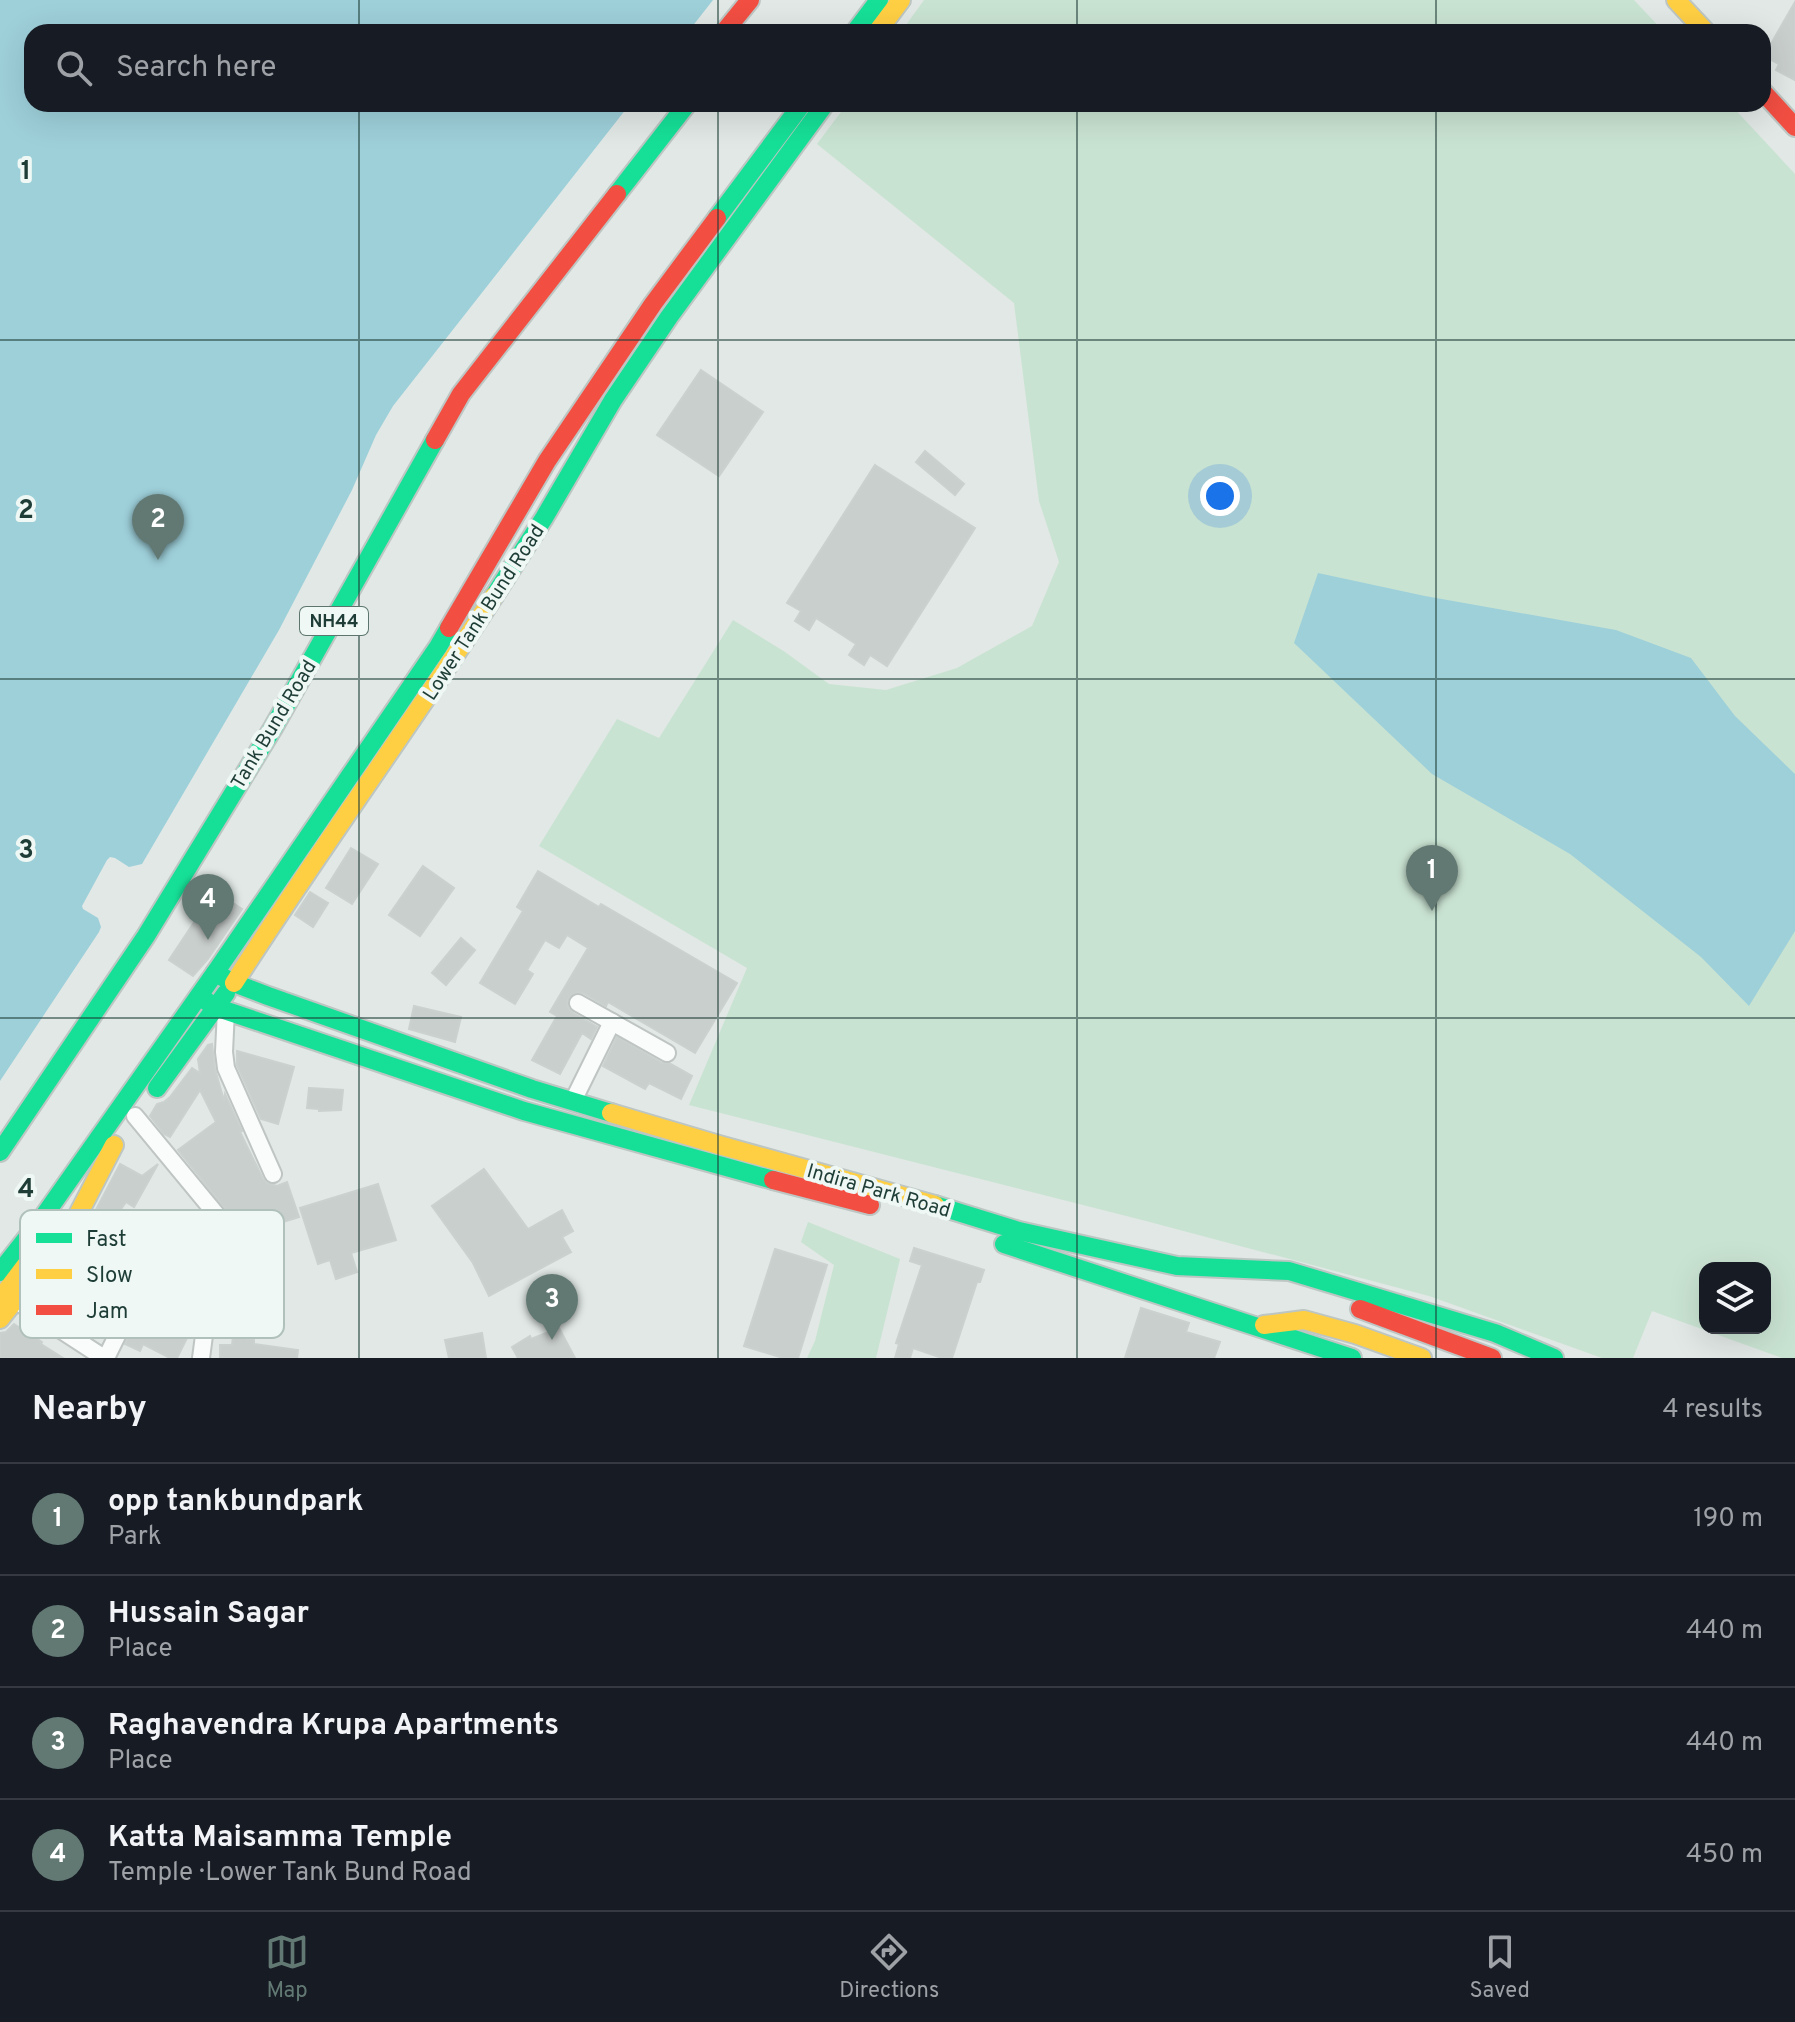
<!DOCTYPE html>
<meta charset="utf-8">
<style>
body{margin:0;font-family:Overpass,sans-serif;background:#242831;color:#f1f3f6}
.controls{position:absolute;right:24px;bottom:24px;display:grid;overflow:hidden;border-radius:16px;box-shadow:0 8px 32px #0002}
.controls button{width:72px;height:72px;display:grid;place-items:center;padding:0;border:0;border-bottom:2px solid #363941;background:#171b24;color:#f1f3f6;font:40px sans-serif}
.you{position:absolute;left:1220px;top:496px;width:28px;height:28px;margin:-20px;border:6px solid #fff;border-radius:50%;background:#1a73e8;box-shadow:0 0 0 12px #1a73e833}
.badge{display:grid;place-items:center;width:52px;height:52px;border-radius:50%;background:#627973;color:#fff;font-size:26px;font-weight:700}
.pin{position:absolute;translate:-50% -66px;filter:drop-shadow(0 2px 4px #0008)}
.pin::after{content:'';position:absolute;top:42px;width:28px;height:24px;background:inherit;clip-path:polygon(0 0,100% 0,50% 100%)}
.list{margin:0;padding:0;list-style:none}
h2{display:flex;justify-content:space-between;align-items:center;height:104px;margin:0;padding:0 32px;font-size:34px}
h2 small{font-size:26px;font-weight:400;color:#9ea1a6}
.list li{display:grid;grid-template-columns:52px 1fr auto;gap:24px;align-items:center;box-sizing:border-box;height:112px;padding:0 32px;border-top:2px solid #363941}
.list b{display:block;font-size:30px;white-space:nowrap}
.list p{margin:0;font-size:26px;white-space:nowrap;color:#9ea1a6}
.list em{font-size:26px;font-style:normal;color:#9ea1a6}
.icon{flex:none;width:44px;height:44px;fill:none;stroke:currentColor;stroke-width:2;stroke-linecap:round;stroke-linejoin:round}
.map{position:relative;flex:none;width:1795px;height:1358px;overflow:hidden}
.search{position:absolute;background:#171b24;box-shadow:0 8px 32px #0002;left:24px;right:24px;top:24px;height:88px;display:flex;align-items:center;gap:20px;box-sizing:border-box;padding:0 28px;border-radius:24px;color:#9ea1a6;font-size:30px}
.sheet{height:552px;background:#171b24}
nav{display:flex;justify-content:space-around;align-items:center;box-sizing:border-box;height:112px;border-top:2px solid #363941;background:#171b24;font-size:22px;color:#9ea1a6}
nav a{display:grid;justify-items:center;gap:4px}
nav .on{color:#627973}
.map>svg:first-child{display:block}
.green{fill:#c9e3d2;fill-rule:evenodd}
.water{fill:#9ed0da}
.building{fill:#c9cfcd;stroke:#cad1ce;stroke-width:2}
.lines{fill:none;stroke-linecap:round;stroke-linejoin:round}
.street-casing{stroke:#bec5c2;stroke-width:20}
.fast-casing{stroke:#bdc6c3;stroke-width:22}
.slow-casing{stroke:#bdc6c3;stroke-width:22}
.jam-casing{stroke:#bdc6c3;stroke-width:22}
.street{stroke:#fafcfb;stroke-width:16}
.fast{stroke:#16e098;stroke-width:18}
.slow{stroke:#ffcf43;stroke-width:18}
.jam{stroke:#f24e42;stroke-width:18}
.grid{fill:none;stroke:#1e3d36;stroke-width:2;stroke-opacity:0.55}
.labels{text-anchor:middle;stroke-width:8;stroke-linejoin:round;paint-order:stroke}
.shield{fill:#eff8f4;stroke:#5d756f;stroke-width:2}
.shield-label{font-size:18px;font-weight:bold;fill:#1e3d36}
.street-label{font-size:20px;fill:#1e3d36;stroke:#eff8f4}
.key{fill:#eff8f4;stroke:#b0c0bb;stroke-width:2}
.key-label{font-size:22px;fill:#1e3d36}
.grid-label{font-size:26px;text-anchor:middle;font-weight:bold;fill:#1e3d36;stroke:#eff8f4;stroke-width:8;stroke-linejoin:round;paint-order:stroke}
</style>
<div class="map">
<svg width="1795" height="1358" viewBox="0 0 1795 1358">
<rect width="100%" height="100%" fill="#e1e8e5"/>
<!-- green -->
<g class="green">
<path d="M 924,0 L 1634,0 L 1664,32 L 901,32 Z"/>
<path d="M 847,104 L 1730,104 L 1795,174 L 1795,1358 L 1782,1358 L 1652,1311 L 1633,1358 L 1602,1358 L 1429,1296 L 1146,1221 L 689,1105 L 747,968 L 539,846 L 617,719 L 659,738 L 733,620 L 785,652 L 829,684 L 886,690 L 957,668 L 1032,626 L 1059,562 L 1039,501 L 1014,303 L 817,144 ZM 1705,1268 L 1765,1268 L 1765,1328 L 1705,1328 Z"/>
<path d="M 808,1222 L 900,1259 L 876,1358 L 807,1358 L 815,1341 L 834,1265 L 801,1242 Z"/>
</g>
<!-- water -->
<g class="water">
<path d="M 0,0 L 713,0 L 688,32 L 32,32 L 32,104 L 630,104 L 393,406 L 376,435 L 352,490 L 279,630 L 142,864 L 129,867 L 115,858 L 110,857 L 107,860 L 82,906 L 83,909 L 98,918 L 101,927 L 99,932 L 0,1081 Z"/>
<path d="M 1318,573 L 1425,596 L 1616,630 L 1691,658 L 1735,716 L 1795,774 L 1795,931 L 1749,1006 L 1701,957 L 1570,854 L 1432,774 L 1294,643 Z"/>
</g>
<!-- building -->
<g class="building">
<path d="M 1795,2 L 1795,80 L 1776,70 L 1779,64 L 1764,56 Z"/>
<path d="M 701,370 L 763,412 L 719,476 L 657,435 Z"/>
<path d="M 925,451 L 964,484 L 955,495 L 916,462 Z"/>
<path d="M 875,465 L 975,528 L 887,666 L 870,655 L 864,665 L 849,655 L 856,644 L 816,618 L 809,630 L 795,621 L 801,611 L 787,603 Z"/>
<path d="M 351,848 L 378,864 L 352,904 L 326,888 Z"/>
<path d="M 423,866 L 454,888 L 420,936 L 389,915 Z"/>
<path d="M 538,871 L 599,907 L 601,904 L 737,983 L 695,1053 L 608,1002 L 606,1006 L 583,993 L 577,992 L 569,997 L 567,1002 L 568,1008 L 573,1013 L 597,1027 L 591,1039 L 582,1033 L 560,1074 L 532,1060 L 557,1016 L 550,1012 L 588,948 L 567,935 L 559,948 L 545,940 L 527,970 L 533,974 L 515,1004 L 480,983 L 523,911 L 517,907 Z"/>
<path d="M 215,891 L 242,909 L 208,959 L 193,976 L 169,960 Z"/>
<path d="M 310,892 L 328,903 L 313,927 L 295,915 Z"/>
<path d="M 461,938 L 475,950 L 446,985 L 432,973 Z"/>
<path d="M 414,1006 L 461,1017 L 455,1042 L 409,1029 Z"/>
<path d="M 617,1037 L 662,1063 L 669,1063 L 692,1076 L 681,1099 L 649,1083 L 645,1089 L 603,1066 Z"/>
<path d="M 212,1044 L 215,1069 L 224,1101 L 225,1094 L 242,1131 L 240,1132 L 263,1179 L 267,1183 L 277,1186 L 287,1182 L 299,1217 L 276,1224 L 272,1283 L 280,1284 L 278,1308 L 250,1306 L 247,1339 L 254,1339 L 254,1344 L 298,1350 L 297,1358 L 220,1358 L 220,1345 L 232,1345 L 241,1268 L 237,1268 L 240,1234 L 227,1217 L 224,1207 L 178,1150 L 216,1122 L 200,1090 L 170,1137 L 164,1134 L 150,1116 L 157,1104 L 164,1102 L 170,1097 L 192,1068 L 200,1073 L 198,1059 L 208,1045 Z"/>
<path d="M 237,1051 L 294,1067 L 278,1124 L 261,1119 L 237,1065 Z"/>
<path d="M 309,1088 L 343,1090 L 341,1110 L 319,1111 L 319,1109 L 307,1108 Z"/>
<path d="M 120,1164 L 142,1176 L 158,1164 L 134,1207 L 126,1202 L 103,1235 L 110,1240 L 108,1243 L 139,1262 L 162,1265 L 167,1218 L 200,1222 L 196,1268 L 199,1268 L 192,1328 L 177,1358 L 170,1358 L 143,1344 L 140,1351 L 125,1344 L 143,1308 L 142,1298 L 94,1269 L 65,1311 L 43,1296 L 80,1240 Z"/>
<path d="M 484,1169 L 528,1229 L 562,1210 L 573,1231 L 562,1237 L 571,1252 L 489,1296 L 473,1263 L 432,1206 Z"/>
<path d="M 378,1184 L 396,1240 L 351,1253 L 357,1272 L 336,1279 L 330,1260 L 318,1264 L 300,1208 Z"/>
<path d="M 914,1248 L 984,1270 L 980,1282 L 977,1282 L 952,1358 L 942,1358 L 913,1348 L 910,1358 L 895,1358 L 899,1344 L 896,1343 L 922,1265 L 910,1261 Z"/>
<path d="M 775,1249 L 827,1265 L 798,1358 L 783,1358 L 744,1346 Z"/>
<path d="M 1141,1308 L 1189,1323 L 1186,1332 L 1220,1342 L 1214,1358 L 1125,1358 Z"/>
<path d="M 14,1324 L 42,1342 L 41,1344 L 63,1358 L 0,1358 L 0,1333 L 6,1332 Z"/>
<path d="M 559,1328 L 575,1358 L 518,1358 L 512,1347 L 530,1336 L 531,1339 Z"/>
<path d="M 482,1333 L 486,1358 L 449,1358 L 445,1340 Z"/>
</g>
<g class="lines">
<!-- street casing -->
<g class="street-casing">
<g id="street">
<path d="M 578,1003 L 667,1053"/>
<path d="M 226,1010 L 224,1052 L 226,1068 L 273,1174"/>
<path d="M 573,1101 L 612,1022"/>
<path d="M 135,1116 L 216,1214 L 215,1253 L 201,1358"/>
<path d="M 15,1300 L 104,1358"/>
<path d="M 106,1358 L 133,1303"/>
</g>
</g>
<!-- fast casing -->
<g class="fast-casing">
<g id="fast">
<path d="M 855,32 L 879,0"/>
<path d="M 617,194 L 687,104"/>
<path d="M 717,218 L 802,104"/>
<path d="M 494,596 L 544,518 L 613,400 L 669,317 L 825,104"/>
<path d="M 215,973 L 438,647 L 449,628"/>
<path d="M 199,996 L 215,1007 L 524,1111 L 773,1180"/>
<path d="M 157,1088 L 226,993"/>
<path d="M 0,1152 L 146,936 L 273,728 L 435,440"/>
<path d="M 935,1205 L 1019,1231 L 1177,1266 L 1289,1271 L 1495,1333 L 1554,1358"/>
<path d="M 1004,1244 L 1352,1358"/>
<path d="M 0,1272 L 41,1220 L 215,973 L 234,983 L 268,996 L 532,1089 L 611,1113"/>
</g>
</g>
<!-- slow casing -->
<g class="slow-casing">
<g id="slow">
<path d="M 1676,0 L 1706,32"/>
<path d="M 877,32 L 901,0"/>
<path d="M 234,983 C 318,852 409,727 494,596"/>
<path d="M 611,1113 L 719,1145 L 935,1205"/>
<path d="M 0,1299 L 29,1261"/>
<path d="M 0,1319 L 68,1234 L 114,1145"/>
<path d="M 1264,1325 L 1304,1320 L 1355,1334 L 1422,1358"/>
</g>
</g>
<!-- jam casing -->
<g class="jam-casing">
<g id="jam">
<path d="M 724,32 L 750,0"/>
<path d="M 1763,92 L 1795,127"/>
<path d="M 435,440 L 461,394 L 617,194"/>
<path d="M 449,628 L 547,461 L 653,304 L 717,218"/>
<path d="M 773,1180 L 870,1205"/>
<path d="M 1360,1309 L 1492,1358"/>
</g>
</g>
<!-- street -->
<use href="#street" class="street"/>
<!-- fast -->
<use href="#fast" class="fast"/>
<!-- slow -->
<use href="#slow" class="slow"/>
<!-- jam -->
<use href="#jam" class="jam"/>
</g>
<!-- grid -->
<path class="grid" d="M 359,0 L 359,32M 718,0 L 718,32M 1077,0 L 1077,32M 1436,0 L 1436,32M 359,104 L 359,1358M 718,104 L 718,1358M 1077,104 L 1077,1358M 1436,104 L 1436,1358M 0,340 L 1795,340M 0,679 L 1795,679M 0,1018 L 1795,1018"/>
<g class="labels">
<!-- shield labels -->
<rect class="shield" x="300" y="607" width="68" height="28" rx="6"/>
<g class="shield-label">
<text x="334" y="627">NH44</text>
</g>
<!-- street labels -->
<g class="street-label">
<text transform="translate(483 612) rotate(-57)" y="7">Lower Tank Bund Road</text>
<text transform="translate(273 724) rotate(-59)" y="7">Tank Bund Road</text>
<text transform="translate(879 1190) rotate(16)" y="7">Indira Park Road</text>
</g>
</g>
<!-- legend -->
<rect x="20" y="1210" width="264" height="128" rx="12" class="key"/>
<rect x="36" y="1233" width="36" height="10" fill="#16e098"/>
<rect x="36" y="1269" width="36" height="10" fill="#ffcf43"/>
<rect x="36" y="1305" width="36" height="10" fill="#f24e42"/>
<g class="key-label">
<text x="86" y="1246">Fast</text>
<text x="86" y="1282">Slow</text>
<text x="86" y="1318">Jam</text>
</g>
<g class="grid-label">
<text x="26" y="179">1</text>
<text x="26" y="518">2</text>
<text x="26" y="858">3</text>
<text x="26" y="1197">4</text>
</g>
</svg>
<div class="controls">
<button><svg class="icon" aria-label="layers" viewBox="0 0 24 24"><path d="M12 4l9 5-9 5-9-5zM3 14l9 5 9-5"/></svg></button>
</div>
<div class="you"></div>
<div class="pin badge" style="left:1432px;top:911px">1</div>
<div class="pin badge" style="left:158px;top:560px">2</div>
<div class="pin badge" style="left:552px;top:1340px">3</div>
<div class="pin badge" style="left:208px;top:940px">4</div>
<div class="search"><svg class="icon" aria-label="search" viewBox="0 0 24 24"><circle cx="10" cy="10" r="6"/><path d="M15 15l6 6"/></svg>Search here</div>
</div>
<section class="sheet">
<h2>Nearby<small>4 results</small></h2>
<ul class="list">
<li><span class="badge">1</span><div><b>opp tankbundpark</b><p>Park</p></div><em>190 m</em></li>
<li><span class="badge">2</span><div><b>Hussain Sagar</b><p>Place</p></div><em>440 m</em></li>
<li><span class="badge">3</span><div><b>Raghavendra Krupa Apartments</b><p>Place</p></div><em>440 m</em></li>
<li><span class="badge">4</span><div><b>Katta Maisamma Temple</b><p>Temple · Lower Tank Bund Road</p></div><em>450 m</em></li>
</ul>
</section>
<nav>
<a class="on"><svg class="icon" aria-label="map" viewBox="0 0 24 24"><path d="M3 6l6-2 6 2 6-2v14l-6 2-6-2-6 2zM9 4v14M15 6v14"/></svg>Map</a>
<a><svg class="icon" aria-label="directions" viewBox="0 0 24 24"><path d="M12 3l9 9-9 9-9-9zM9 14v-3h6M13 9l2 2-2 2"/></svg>Directions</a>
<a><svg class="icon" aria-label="saved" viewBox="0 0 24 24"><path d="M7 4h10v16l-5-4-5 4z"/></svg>Saved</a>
</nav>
